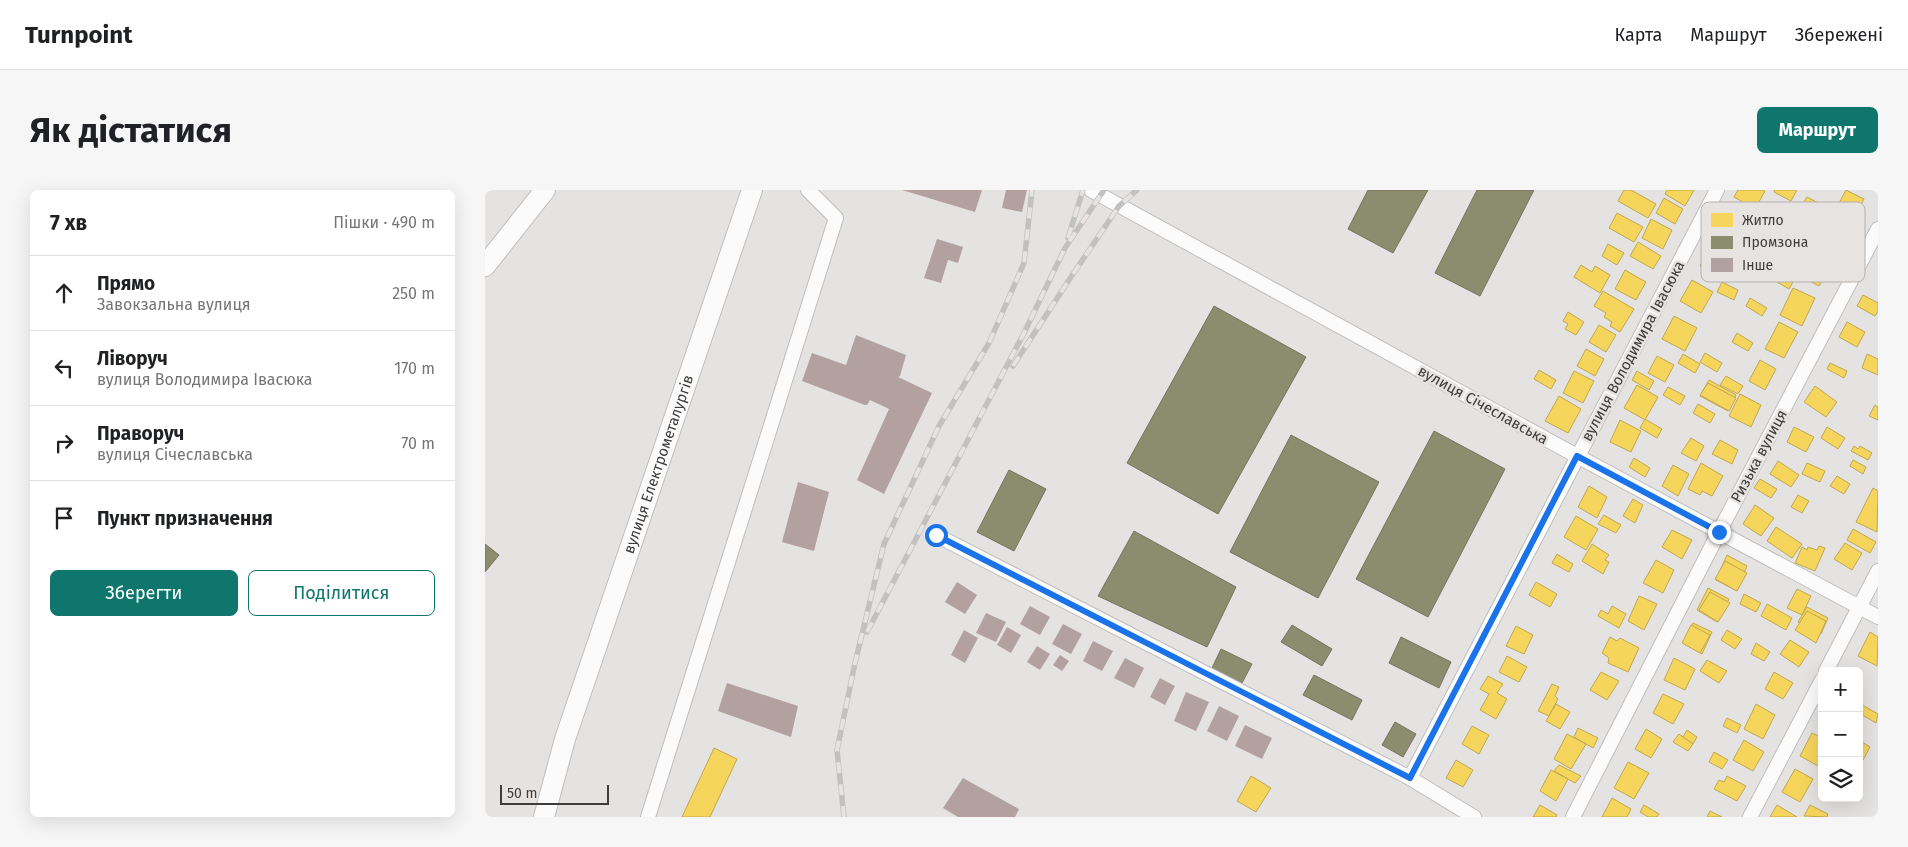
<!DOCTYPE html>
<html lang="uk">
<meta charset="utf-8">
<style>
body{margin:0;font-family:"Fira Sans",sans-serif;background:#f6f6f6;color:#202124}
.controls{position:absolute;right:15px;bottom:15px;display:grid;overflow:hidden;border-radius:8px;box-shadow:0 5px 20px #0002}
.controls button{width:45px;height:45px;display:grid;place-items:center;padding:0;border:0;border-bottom:1px solid #e0e0e0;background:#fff;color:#202124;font:25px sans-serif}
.scale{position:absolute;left:15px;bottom:12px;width:109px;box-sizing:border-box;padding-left:5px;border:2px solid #3e3d3c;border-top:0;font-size:14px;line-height:18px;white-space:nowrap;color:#3e3d3c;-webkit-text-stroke:4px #e6e3e1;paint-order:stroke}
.stop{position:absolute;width:15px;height:15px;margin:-11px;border:4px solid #1a73e8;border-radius:50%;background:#fff}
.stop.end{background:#1a73e8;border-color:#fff;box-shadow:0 1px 5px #0008}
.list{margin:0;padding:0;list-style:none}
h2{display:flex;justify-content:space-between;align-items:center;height:65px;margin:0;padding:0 20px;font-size:21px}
h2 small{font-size:16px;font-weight:400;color:#757577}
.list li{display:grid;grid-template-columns:32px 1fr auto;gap:15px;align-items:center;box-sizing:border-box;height:75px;padding:0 20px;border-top:1px solid #e0e0e0}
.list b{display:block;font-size:19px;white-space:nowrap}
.list p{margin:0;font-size:16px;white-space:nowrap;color:#757577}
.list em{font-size:16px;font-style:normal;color:#757577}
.actions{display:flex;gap:10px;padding:15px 20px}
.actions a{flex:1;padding:11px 0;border:1px solid #0f766e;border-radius:8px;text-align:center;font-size:18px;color:#0f766e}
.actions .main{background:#0f766e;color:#fff}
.icon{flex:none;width:28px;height:28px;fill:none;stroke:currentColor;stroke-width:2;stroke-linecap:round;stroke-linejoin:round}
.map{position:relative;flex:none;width:1393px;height:627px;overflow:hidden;border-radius:8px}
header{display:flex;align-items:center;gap:30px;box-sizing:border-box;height:70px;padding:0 25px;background:#fff;border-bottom:1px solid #e0e0e0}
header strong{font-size:24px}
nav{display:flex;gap:28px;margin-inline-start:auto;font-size:18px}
.intro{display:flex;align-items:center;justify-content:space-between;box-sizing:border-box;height:120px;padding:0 30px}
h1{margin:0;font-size:35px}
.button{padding:12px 22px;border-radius:8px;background:#0f766e;color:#fff;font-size:18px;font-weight:700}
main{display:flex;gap:30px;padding:0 30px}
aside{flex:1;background:#fff;border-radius:8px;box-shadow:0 5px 20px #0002}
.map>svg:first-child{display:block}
.homes{fill:#f6d55c;stroke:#bfa752}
.industry{fill:#8c8c6e;stroke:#75745f}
.building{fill:#b2a1a0}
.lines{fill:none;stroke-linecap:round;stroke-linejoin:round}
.street-casing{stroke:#bfbebd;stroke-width:16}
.secondary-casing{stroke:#bfbebd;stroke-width:22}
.street{stroke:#fbfbfb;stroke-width:14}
.secondary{stroke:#fbfbfb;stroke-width:20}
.rail-casing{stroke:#c1c1c1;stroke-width:5.5}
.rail{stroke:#e6e3e1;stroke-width:4;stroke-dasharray:11;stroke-linecap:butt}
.route{stroke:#1a73e8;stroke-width:6}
.labels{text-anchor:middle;stroke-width:5;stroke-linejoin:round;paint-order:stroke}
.street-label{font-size:15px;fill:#3e3d3c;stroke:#e6e3e1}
.key{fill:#e6e3e1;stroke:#b4b1b0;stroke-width:1}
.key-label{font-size:14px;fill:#3e3d3c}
</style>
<header>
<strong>Turnpoint</strong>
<nav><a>Карта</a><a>Маршрут</a><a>Збережені</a></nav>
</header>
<div class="intro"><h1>Як дістатися</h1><a class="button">Маршрут</a></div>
<main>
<aside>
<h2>7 хв<small>Пішки · 490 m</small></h2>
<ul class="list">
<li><svg class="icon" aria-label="ahead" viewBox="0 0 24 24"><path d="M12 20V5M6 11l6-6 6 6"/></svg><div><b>Прямо</b><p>Завокзальна вулиця</p></div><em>250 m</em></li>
<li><svg class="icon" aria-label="left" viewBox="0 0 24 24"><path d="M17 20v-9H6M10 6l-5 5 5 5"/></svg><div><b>Ліворуч</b><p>вулиця Володимира Івасюка</p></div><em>170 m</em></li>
<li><svg class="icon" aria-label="right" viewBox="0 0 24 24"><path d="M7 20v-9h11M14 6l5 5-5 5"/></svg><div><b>Праворуч</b><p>вулиця Січеславська</p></div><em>70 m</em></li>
<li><svg class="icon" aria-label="arrive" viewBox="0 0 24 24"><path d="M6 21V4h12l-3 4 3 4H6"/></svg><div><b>Пункт призначення</b></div></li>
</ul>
<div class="actions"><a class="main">Зберегти</a><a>Поділитися</a></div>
</aside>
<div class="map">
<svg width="1393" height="627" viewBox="0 0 1393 627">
<rect width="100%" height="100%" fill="#e5e3e2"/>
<!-- homes -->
<g class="homes">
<path d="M 1139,0 L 1146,0 L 1171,14 L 1163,28 L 1133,11 Z"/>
<path d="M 1182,0 L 1209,0 L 1200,16 L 1180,4 Z"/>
<path d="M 1253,0 L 1278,0 L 1280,1 L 1270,19 L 1249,7 Z"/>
<path d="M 1290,0 L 1312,0 L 1306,11 L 1289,2 Z"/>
<path d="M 1361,0 L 1379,9 L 1370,26 L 1352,17 Z"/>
<path d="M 1322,7 L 1339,16 L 1334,25 L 1317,15 Z"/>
<path d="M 1179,8 L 1198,19 L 1190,34 L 1171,23 Z"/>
<path d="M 1132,23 L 1158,37 L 1149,52 L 1124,38 Z"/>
<path d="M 1166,29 L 1187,40 L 1178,59 L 1157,48 Z"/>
<path d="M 1153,52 L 1176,66 L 1168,79 L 1145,66 Z"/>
<path d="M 1123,54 L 1139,63 L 1132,75 L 1117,66 Z"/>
<path d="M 1225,56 L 1247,67 L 1236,88 L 1215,76 Z"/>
<path d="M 1096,75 L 1107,82 L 1110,76 L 1125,85 L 1115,103 L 1089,87 Z"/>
<path d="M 1322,78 L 1339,88 L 1334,96 L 1317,87 Z"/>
<path d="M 1140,80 L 1161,92 L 1151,110 L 1130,99 Z"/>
<path d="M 1292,81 L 1309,90 L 1304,99 L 1287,89 Z"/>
<path d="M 1207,90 L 1228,102 L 1216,123 L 1195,111 Z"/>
<path d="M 1237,92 L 1253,100 L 1249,110 L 1232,102 Z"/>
<path d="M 1308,98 L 1330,108 L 1317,136 L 1295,125 Z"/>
<path d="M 1118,101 L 1149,119 L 1135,142 L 1125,136 L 1127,132 L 1119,127 L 1121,123 L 1109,116 Z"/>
<path d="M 1378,105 L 1393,113 L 1393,121 L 1390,126 L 1372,116 Z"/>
<path d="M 1265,108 L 1282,118 L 1277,126 L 1261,116 Z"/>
<path d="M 1083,122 L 1099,132 L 1091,145 L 1080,139 L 1083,134 L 1078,131 Z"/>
<path d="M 1189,126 L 1212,138 L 1200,161 L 1177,149 Z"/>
<path d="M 1294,132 L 1313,142 L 1299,168 L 1280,159 Z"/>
<path d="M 1362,132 L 1380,142 L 1372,157 L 1354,147 Z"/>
<path d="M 1114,135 L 1131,145 L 1121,162 L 1104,152 Z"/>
<path d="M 1252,143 L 1268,153 L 1263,161 L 1247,152 Z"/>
<path d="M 1101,159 L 1119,169 L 1110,186 L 1092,176 Z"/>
<path d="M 1220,163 L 1237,173 L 1232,182 L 1215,172 Z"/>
<path d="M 1198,164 L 1215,174 L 1210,183 L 1193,173 Z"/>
<path d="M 1382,164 L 1393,169 L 1393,185 L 1377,178 Z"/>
<path d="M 1172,166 L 1189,175 L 1180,192 L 1163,183 Z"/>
<path d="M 1275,170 L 1291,179 L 1280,200 L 1264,191 Z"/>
<path d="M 1345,173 L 1362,181 L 1359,188 L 1342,179 Z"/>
<path d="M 1054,180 L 1071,190 L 1066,199 L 1049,189 Z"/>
<path d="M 1089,181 L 1109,191 L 1098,213 L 1078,203 Z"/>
<path d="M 1152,181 L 1169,191 L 1164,200 L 1147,190 Z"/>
<path d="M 1241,186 L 1258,196 L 1253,204 L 1235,195 Z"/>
<path d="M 1224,190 L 1251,205 L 1243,221 L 1215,206 Z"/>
<path d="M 1223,193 L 1251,208 L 1244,221 L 1215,205 Z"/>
<path d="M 1152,195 L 1173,207 L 1160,230 L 1139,218 Z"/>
<path d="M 1330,196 L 1352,212 L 1341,227 L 1319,212 Z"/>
<path d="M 1183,197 L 1200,206 L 1195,215 L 1178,205 Z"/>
<path d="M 1255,204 L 1276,215 L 1266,237 L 1244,226 Z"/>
<path d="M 1074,206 L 1096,219 L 1083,243 L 1060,231 Z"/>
<path d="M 1213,214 L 1230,224 L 1225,233 L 1208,223 Z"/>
<path d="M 1390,215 L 1393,217 L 1393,230 L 1384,226 Z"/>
<path d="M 1160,229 L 1177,239 L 1172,248 L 1155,238 Z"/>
<path d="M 1135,230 L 1156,241 L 1146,262 L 1125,252 Z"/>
<path d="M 1309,237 L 1329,247 L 1321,262 L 1302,252 Z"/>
<path d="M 1342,237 L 1360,248 L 1353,259 L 1336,248 Z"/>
<path d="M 1206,248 L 1219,256 L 1211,271 L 1196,263 Z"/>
<path d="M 1235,250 L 1253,260 L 1247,274 L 1227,264 Z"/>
<path d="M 1369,256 L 1373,259 L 1375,256 L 1387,263 L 1383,270 L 1366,261 Z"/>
<path d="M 1149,268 L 1165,278 L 1160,287 L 1144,277 Z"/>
<path d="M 1368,270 L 1381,277 L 1378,284 L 1365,276 Z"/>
<path d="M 1293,271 L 1314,285 L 1306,297 L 1285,284 Z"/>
<path d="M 1216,273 L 1238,286 L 1227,306 L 1217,301 L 1215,305 L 1203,299 Z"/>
<path d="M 1322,273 L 1340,281 L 1335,292 L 1317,284 Z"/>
<path d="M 1188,275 L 1204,284 L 1193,306 L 1177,296 Z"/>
<path d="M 1352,286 L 1365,294 L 1359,304 L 1345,296 Z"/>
<path d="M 1275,289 L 1292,299 L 1286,308 L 1269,298 Z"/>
<path d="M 1104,296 L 1122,307 L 1112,328 L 1093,317 Z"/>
<path d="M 1388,298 L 1393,301 L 1392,342 L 1371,332 Z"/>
<path d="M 1313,305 L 1324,311 L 1317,323 L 1306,317 Z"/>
<path d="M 1148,309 L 1158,315 L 1150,333 L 1138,326 Z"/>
<path d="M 1270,315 L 1289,328 L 1276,346 L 1258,334 Z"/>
<path d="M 1119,325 L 1136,335 L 1131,343 L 1113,334 Z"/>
<path d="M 1091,326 L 1113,339 L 1101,360 L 1079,347 Z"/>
<path d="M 1291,337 L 1317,354 L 1307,368 L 1282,351 Z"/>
<path d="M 1368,339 L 1391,352 L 1385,363 L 1362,350 Z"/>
<path d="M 1187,340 L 1207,350 L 1197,369 L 1177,357 Z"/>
<path d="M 1360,353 L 1377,363 L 1367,380 L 1349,369 Z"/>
<path d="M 1107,354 L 1124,365 L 1120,370 L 1124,372 L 1118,384 L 1097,371 Z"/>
<path d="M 1334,356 L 1340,358 L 1330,381 L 1310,373 L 1317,357 L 1322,360 L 1323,357 L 1332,360 Z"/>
<path d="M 1072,364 L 1088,374 L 1084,382 L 1067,373 Z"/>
<path d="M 1242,365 L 1262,376 L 1252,401 L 1231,390 Z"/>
<path d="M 1171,370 L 1189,380 L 1178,403 L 1158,393 Z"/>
<path d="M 1240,371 L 1262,383 L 1252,401 L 1230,389 Z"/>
<path d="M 1051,392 L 1072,404 L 1065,417 L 1044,405 Z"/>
<path d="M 1223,398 L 1244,409 L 1232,432 L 1212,420 Z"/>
<path d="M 1312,399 L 1326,406 L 1317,425 L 1302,418 Z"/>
<path d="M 1225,402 L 1245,413 L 1233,432 L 1214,420 Z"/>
<path d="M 1259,404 L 1276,413 L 1271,422 L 1255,414 Z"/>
<path d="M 1154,406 L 1172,414 L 1159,440 L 1143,431 Z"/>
<path d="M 1282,414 L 1307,428 L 1301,440 L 1276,426 Z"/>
<path d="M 1127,416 L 1141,424 L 1134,438 L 1113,426 L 1116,420 L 1123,424 Z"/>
<path d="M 1322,417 L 1343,428 L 1336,444 L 1313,432 Z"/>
<path d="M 1322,421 L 1341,431 L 1331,453 L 1310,440 Z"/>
<path d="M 1208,433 L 1227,442 L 1217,464 L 1198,453 Z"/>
<path d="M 1206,435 L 1225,445 L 1215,463 L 1197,453 Z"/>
<path d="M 1031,436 L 1048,445 L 1039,464 L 1021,456 Z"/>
<path d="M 1242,440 L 1257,449 L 1250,459 L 1236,450 Z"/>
<path d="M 1385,442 L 1393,447 L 1392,476 L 1373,466 Z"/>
<path d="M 1125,447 L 1132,451 L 1135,448 L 1154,458 L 1143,482 L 1123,473 L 1124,468 L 1117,463 Z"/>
<path d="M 1305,450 L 1324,462 L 1314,477 L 1295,464 Z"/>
<path d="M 1271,453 L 1285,462 L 1279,471 L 1266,464 Z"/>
<path d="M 1022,466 L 1042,477 L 1034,492 L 1014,482 Z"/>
<path d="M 1189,468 L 1210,479 L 1200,500 L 1179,490 Z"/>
<path d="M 1222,470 L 1242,481 L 1234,493 L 1215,481 Z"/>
<path d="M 1116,482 L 1134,491 L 1122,510 L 1105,500 Z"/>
<path d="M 1289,482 L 1308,493 L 1298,509 L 1280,499 Z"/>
<path d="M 1003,486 L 1018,494 L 1012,503 L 1022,509 L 1011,529 L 995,520 L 1004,504 L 995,499 Z"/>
<path d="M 1067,494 L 1074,497 L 1070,506 L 1073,509 L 1064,526 L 1053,521 Z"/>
<path d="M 1178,504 L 1199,514 L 1188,534 L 1168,523 Z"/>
<path d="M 1374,513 L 1393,524 L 1391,533 L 1374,523 Z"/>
<path d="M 1071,514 L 1085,522 L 1075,539 L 1061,531 Z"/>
<path d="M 1271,514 L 1290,525 L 1278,549 L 1259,539 Z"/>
<path d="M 1242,528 L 1256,535 L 1252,543 L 1238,536 Z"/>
<path d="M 987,536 L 1004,545 L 994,564 L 977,554 Z"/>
<path d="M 1093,538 L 1113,548 L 1108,558 L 1089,547 Z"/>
<path d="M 1161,539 L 1177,549 L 1166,568 L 1150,559 Z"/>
<path d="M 1202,540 L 1212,547 L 1208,554 L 1198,547 Z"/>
<path d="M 1327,543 L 1337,548 L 1337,573 L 1335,577 L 1315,566 Z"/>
<path d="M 1082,544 L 1101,554 L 1086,579 L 1069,569 Z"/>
<path d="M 1194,544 L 1208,554 L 1203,561 L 1188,552 Z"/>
<path d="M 1259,550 L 1279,562 L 1268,581 L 1248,570 Z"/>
<path d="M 1374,550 L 1385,557 L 1378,570 L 1374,568 Z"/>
<path d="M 229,558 L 252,569 L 225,627 L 197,627 Z"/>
<path d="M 1229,562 L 1243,570 L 1237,579 L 1224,572 Z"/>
<path d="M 971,570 L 988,580 L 978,597 L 961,588 Z"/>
<path d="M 1143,572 L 1164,583 L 1149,609 L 1129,598 Z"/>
<path d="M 1074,575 L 1096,586 L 1090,593 L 1069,581 Z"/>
<path d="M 1310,579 L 1328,589 L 1315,612 L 1297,602 Z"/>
<path d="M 1066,580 L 1083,589 L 1071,611 L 1055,601 Z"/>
<path d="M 766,586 L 786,598 L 771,622 L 752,611 Z"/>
<path d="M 1242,586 L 1261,596 L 1252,611 L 1229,599 L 1234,590 L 1239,592 Z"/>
<path d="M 1127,608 L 1146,619 L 1142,627 L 1117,627 Z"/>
<path d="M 1055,615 L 1072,625 L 1071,627 L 1048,627 Z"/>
<path d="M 1159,615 L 1174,624 L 1172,627 L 1163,627 L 1155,622 Z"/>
<path d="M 1292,615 L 1312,627 L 1285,627 Z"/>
<path d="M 1325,615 L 1343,624 L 1342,627 L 1319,626 Z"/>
<path d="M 1225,621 L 1237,627 L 1222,627 Z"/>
</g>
<!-- industry -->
<g class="industry">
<path d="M 883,0 L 943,0 L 908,63 L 863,39 Z"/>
<path d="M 992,0 L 1049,0 L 995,106 L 950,83 Z"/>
<path d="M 729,116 L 821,167 L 733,324 L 642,273 Z"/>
<path d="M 949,241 L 1020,279 L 943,427 L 871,389 Z"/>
<path d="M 806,245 L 894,292 L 833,408 L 745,362 Z"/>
<path d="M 524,280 L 561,299 L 529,361 L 492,342 Z"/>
<path d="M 649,341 L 751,397 L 722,457 L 613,406 Z"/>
<path d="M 0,354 L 14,365 L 0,382 Z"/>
<path d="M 807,435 L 847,459 L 837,476 L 796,452 Z"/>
<path d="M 916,447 L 966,472 L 954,498 L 904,473 Z"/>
<path d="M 736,459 L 767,474 L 757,493 L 727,478 Z"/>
<path d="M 829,485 L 877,510 L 867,530 L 818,505 Z"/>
<path d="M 910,532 L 931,544 L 918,567 L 897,555 Z"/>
</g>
<!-- building -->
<g class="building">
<path d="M 417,0 L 497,0 L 490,22 Z"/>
<path d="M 521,0 L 542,0 L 537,22 L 517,18 Z"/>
<path d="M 452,49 L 478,57 L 473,73 L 463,70 L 456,93 L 439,88 Z"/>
<path d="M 371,145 L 421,165 L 415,186 L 413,187 L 447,203 L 399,304 L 372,290 L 404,219 L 385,210 L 382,215 L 380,215 L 317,191 L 327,163 L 361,175 Z"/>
<path d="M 313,292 L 344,302 L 329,361 L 297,352 Z"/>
<path d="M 472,392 L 492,405 L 480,424 L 460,412 Z"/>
<path d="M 545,416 L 565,427 L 555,445 L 535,434 Z"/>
<path d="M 501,423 L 521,432 L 511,452 L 491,443 Z"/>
<path d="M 578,434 L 597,444 L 586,464 L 567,454 Z"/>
<path d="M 522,437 L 536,445 L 526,463 L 512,455 Z"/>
<path d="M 479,440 L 493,448 L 480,473 L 466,465 Z"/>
<path d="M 608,451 L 628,461 L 617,481 L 598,471 Z"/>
<path d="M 552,456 L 565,464 L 555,480 L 542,472 Z"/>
<path d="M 575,465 L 584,471 L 577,481 L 568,475 Z"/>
<path d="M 640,468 L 659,478 L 649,498 L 629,488 Z"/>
<path d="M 675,488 L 690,496 L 680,515 L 665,507 Z"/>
<path d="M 242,493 L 313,516 L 306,547 L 233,521 Z"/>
<path d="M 701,502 L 724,512 L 711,541 L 689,531 Z"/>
<path d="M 734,516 L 754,526 L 742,551 L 722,541 Z"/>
<path d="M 760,535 L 787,548 L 777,569 L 750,556 Z"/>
<path d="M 478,588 L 534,619 L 530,627 L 473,627 L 458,618 Z"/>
</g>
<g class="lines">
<!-- street casing -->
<g class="street-casing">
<g id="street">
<path d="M 606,0 L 1092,266 L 1393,427"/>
<path d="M 451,345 L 925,588 L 989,627"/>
<path d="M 1341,481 L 1393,381"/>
<path d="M 925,588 L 1232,0"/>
<path d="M 163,627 L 351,28 L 323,0"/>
<path d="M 1088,627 L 1234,342 L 1393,39"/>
<path d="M 1265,627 L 1337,490"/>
</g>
</g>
<!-- secondary casing -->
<g class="secondary-casing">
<g id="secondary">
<path d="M 0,76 L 60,0"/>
<path id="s1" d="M 59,627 L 80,549 L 267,0"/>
</g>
</g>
<!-- street -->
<use href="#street" class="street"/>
<!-- secondary -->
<use href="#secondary" class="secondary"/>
<!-- rail casing -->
<g class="rail-casing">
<g id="rail">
<path d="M 583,48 L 598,0"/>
<path d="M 528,176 L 584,90 L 634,16 L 652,0"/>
<path d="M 382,442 L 539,143 L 580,58 L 619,0"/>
<path d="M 359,627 L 352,560 L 370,473 L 399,354 L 454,236 L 504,153 L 539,73 L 547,0"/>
</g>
</g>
<!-- rail -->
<use href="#rail" class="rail"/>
</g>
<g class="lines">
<!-- route -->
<path class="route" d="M 451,345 L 925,588 L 1092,266 L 1234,342"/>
</g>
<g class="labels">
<!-- street labels -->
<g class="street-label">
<text transform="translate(1148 161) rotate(-62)" y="5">вулиця Володимира Івасюка</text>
<text transform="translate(998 215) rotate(29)" y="5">вулиця Січеславська</text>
<text transform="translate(1274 266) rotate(-62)" y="5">Ризька вулиця</text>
<text dy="5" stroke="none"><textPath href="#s1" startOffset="371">вулиця Електрометалургів</textPath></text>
</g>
</g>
<!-- legend -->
<rect x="1216" y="12" width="164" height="80" rx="8" class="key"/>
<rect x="1226" y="23" width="22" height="14" fill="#f6d55c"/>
<rect x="1226" y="46" width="22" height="13" fill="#8c8c6e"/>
<rect x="1226" y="68" width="22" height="14" fill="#b2a1a0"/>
<g class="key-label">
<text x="1257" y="35">Житло</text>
<text x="1257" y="57">Промзона</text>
<text x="1257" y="80">Інше</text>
</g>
</svg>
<div class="controls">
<button>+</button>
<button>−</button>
<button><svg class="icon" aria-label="layers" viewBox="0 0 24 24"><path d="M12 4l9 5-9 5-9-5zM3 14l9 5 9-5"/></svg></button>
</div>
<div class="scale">50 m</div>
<div class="stop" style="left:451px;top:345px"></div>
<div class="stop end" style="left:1234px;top:342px"></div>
</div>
</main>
